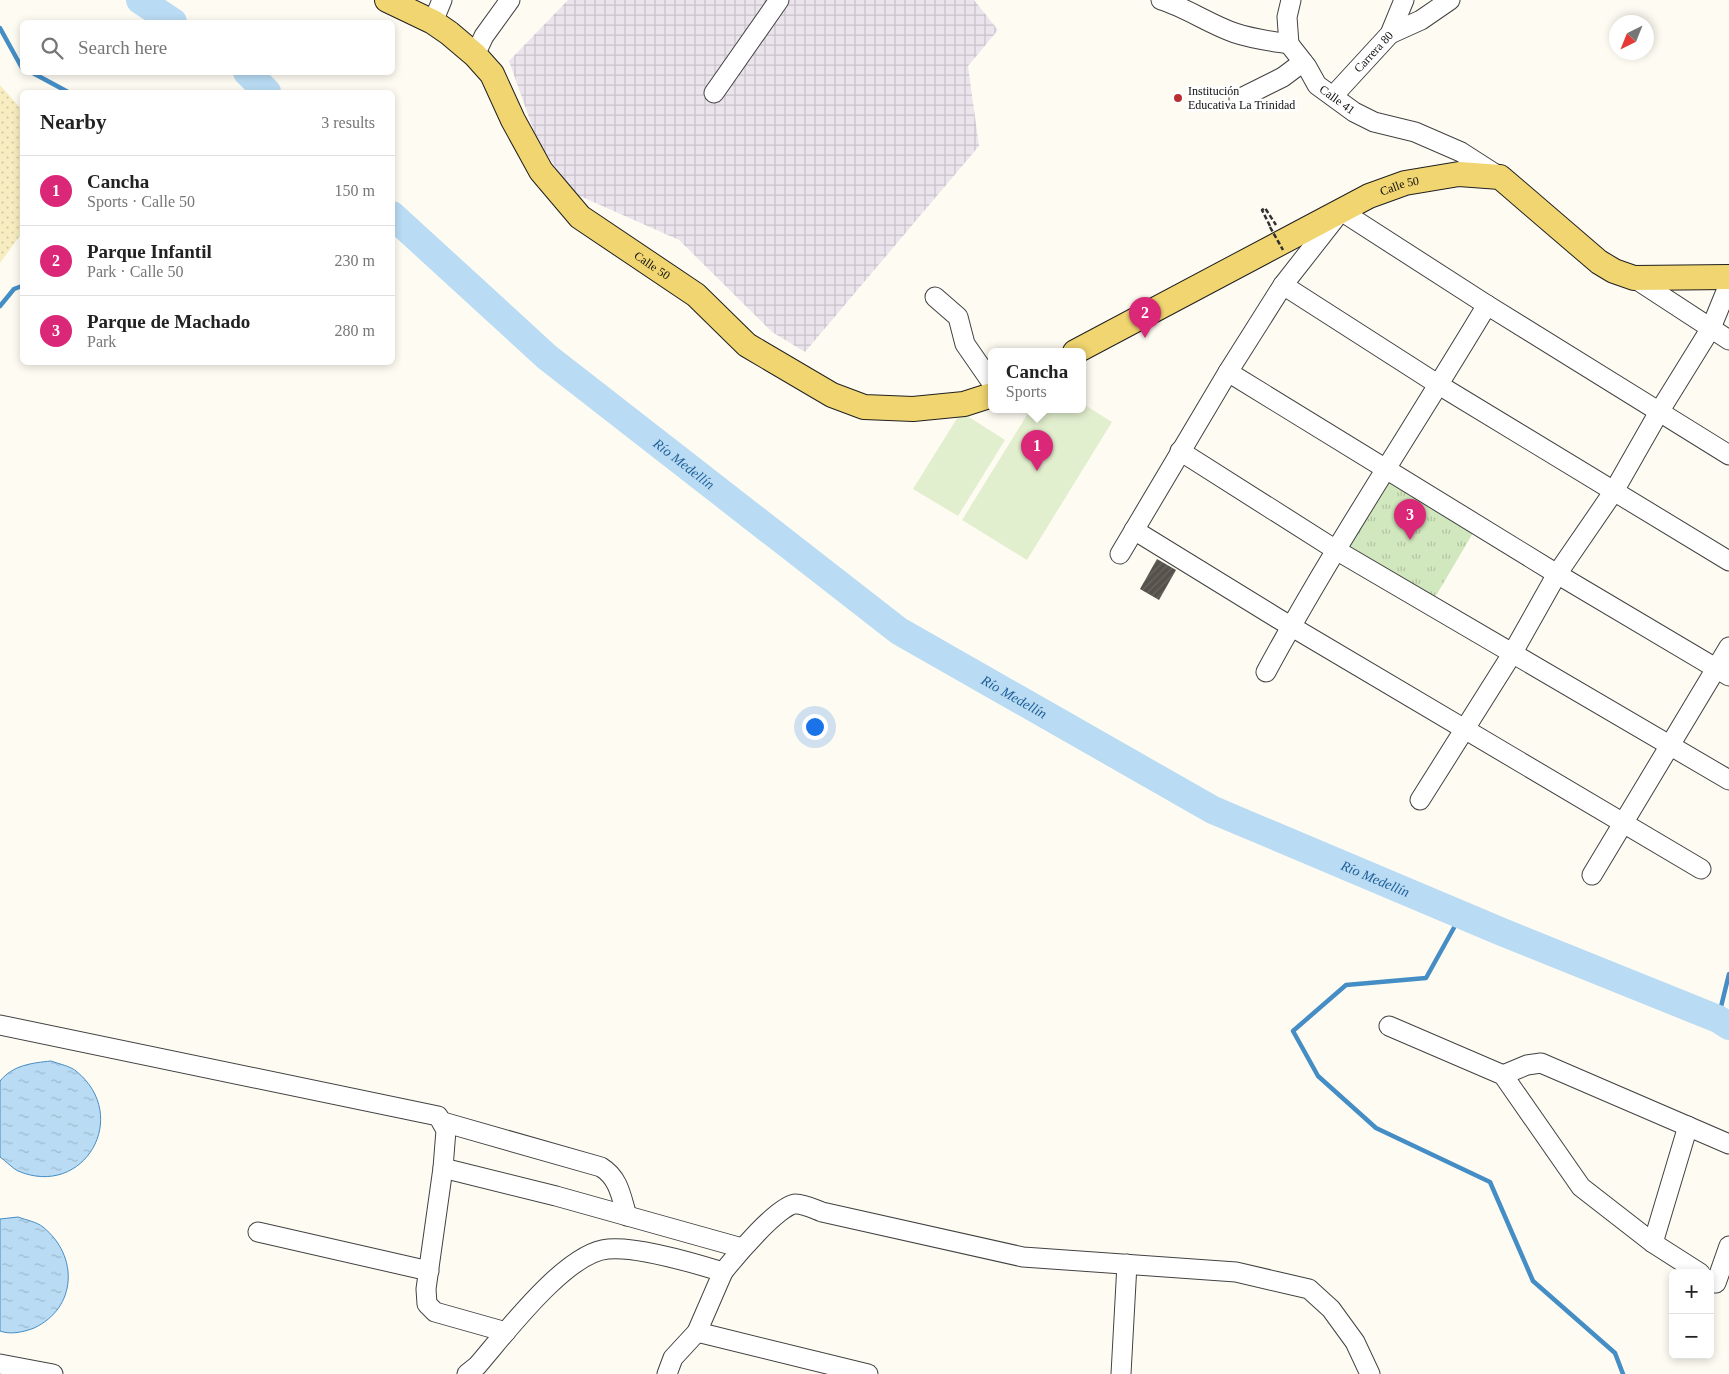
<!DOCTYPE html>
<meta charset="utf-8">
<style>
body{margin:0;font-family:Georgia,serif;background:#f6f6f6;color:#222}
.controls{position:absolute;right:15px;bottom:15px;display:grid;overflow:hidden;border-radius:8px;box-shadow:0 2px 8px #0003}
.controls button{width:45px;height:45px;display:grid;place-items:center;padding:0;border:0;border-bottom:1px solid #e0e0e0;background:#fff;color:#222;font:25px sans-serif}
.compass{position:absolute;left:1609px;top:15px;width:45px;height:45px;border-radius:50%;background:#fff;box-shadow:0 2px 8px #0003;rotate:223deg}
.you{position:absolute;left:814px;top:726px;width:18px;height:18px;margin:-12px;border:4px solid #fff;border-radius:50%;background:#1a73e8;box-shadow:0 0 0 8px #1a73e833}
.badge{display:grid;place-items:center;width:32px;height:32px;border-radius:50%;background:#db2777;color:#fff;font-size:16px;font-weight:700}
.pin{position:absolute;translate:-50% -41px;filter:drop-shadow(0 1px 2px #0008)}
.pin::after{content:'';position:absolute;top:26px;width:18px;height:15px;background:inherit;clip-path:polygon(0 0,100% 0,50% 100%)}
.popup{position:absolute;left:988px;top:348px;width:98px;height:65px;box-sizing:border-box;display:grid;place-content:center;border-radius:8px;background:#fff;filter:drop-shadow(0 1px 4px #0005);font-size:16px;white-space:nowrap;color:#767676}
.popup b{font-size:19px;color:#222}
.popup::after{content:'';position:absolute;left:50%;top:100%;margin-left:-10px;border:10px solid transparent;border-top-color:#fff}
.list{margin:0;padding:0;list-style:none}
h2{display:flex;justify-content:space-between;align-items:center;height:65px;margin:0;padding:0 20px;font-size:21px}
h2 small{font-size:16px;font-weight:400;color:#767676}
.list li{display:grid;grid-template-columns:32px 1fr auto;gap:15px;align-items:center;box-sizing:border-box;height:70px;padding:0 20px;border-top:1px solid #e0e0e0}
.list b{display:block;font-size:19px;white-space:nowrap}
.list p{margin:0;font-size:16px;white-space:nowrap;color:#767676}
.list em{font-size:16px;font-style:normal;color:#767676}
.icon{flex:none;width:28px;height:28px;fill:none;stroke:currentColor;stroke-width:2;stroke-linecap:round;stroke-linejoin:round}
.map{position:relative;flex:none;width:1729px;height:1374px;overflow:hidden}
.search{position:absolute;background:#fff;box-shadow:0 2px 8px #0003;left:20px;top:20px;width:375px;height:55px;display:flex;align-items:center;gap:12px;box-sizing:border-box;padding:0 18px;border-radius:8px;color:#767676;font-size:19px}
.panel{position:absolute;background:#fff;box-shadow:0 2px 8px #0003;left:20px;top:90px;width:375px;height:275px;border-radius:8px}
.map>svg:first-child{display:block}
.industrial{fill:url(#industrial-grid)}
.grass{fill:url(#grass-tufts)}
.sand{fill:url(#sand-dots)}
.pitch{fill:#e2efce}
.water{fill:url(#water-ripples);stroke:#458dc5}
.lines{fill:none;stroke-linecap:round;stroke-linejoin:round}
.stream{stroke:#458dc5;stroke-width:4.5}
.river{stroke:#b9dbf3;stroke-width:28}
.building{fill:url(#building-hatch)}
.minor-casing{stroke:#424242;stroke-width:21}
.major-casing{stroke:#202020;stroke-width:26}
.path{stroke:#313131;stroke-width:2.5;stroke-dasharray:5 2.5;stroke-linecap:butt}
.minor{stroke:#fff;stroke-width:19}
.major{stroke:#f0d570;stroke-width:24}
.path-bridge{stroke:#313131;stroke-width:2.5;stroke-dasharray:5 2.5;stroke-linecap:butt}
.poi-dot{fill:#b72f31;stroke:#fff;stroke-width:2}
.labels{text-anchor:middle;stroke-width:5;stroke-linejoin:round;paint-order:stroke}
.street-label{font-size:12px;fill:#0f0f0f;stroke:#fff}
.poi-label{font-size:12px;fill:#0f0f0f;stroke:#fff;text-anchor:start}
.water-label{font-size:14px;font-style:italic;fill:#1f609a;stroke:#fff}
</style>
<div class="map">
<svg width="1729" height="1374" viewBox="0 0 1729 1374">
<defs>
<pattern id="industrial-grid" width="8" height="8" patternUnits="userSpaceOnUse" patternTransform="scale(1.25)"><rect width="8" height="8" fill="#ece4ed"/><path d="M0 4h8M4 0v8" fill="none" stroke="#c9c2ca"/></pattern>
<pattern id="grass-tufts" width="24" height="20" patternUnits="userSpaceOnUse" patternTransform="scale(1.25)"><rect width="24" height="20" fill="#d1e7bd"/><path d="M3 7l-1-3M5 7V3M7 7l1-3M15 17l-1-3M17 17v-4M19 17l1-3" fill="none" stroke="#b2c5a1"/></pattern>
<pattern id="sand-dots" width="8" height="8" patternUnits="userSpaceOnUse" patternTransform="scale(1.25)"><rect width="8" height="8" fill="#f7edc1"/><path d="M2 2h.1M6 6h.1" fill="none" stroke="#d3caa5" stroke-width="1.8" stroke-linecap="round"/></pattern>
<pattern id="water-ripples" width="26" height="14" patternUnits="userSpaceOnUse" patternTransform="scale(1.25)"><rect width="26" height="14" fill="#b9dbf3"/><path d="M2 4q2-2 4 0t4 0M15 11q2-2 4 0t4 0" fill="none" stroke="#9ebbcf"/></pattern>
<pattern id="building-hatch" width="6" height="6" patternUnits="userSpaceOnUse" patternTransform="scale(1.25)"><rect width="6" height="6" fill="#57514c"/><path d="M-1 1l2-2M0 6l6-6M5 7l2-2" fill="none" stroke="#6a6561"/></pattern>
</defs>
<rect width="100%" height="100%" fill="#fefcf2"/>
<!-- industrial -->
<path class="industrial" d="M 568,0 L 974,0 L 998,30 L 968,66 L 979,146 L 805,352 L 772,332 L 679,240 L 573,193 L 537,140 L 509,61 Z"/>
<!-- grass -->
<path class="grass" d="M 1389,480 L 1473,533 L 1434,599 L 1346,547 Z"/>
<!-- sand -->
<path class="sand" d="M 0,85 L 22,110 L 22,233 L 0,263 Z"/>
<!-- pitch -->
<g class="pitch">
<path d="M 1082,403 L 1112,422 L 1027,560 L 962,520 L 1030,410 L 1082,410 Z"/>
<path d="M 961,412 L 1005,440 L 958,516 L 913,489 Z"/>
</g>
<!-- water -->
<g class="water">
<path d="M 51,1061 C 59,1064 70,1066 76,1071 C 132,1116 84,1199 18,1171 C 12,1168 6,1161 0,1157 L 0,1081 C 13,1065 32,1063 51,1061 Z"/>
<path d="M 18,1217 C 26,1220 37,1222 43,1227 C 79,1256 77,1308 34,1328 C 24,1332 10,1335 0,1331 L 0,1219 Z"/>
</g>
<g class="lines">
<!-- stream -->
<g class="stream">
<path d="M 0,28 L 22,68"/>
<path d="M 31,72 L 68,92"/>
<path d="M 0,306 L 14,289 L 22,286"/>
<path d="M 1461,915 L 1426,978 L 1346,985 L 1293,1031 L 1318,1076 L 1376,1128 L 1490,1182 L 1533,1281 L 1615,1353 L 1623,1374"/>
<path d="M 1718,1019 L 1729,974"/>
</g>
<!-- river -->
<g class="river">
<path d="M 140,0 L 173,22"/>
<path d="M 247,72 L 267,92"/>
<path id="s1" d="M 392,215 L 547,357 L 899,631 L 1213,810 L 1502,932 L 1718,1019 L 1729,1026"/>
</g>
</g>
<!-- building -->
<path class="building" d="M 1157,559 L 1176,570 L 1159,600 L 1140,589 Z"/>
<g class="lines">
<!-- minor casing -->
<g class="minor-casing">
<g id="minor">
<path id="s2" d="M 1161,0 C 1187,8 1209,24 1235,33 C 1253,39 1270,41 1289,44 L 1307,67 L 1317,85 L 1354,112 L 1374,122 L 1415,132 L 1461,152 L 1500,177"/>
<path d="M 433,22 L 442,0"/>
<path d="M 1390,34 L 1421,20 L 1450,0"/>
<path d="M 1289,44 L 1287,17 L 1291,0"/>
<path d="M 475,55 L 484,36 L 510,0"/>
<path d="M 714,93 L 779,0"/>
<path id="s3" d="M 1333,96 L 1390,34 L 1404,0"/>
<path d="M 1239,99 L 1283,77 L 1303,62"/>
<path d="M 1634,278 L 1729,340"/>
<path d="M 1283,285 L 1439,385 L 1729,561"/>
<path d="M 935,297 L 958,317 L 965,344 L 992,383"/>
<path d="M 1228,372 L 1557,574 L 1729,676"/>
<path d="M 1180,451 L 1336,550 L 1729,780"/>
<path d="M 1134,530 L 1277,618 L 1701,869"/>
<path d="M 1120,554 L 1228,372 L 1283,285 L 1341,211 L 1487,305 L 1729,455"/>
<path d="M 1266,672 C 1334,546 1414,427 1487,305"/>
<path d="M 1420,800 L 1512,654 L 1557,574 L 1614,491 L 1659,412 L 1711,328 L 1729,284"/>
<path d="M 1592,875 L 1729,647"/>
<path d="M 0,1025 L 438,1116 L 446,1130 L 443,1168 L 556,1196 L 742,1248"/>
<path d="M 1389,1026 L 1503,1075 L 1581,1187 L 1653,1243 L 1700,1273"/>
<path d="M 1503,1075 L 1527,1065 L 1541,1063 L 1729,1144"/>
<path d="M 443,1122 L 601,1167 C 619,1178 621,1196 627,1216"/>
<path d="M 443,1168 L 426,1289 L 427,1304 L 435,1312 L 506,1332"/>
<path d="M 258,1232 L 429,1271"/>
<path d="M 1653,1243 L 1688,1126"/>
<path d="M 723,1272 C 734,1258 780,1203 796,1204 C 804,1204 814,1209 822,1212 L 1023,1257 L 1236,1272 L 1309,1289 L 1331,1309 L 1355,1342 L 1370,1374"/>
<path d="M 1716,1283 L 1729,1246"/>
<path d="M 697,1332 L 868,1374"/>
<path d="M 0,1364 L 53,1374"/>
<path d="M 467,1374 L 477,1366 C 504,1335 566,1252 608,1249 C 637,1246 694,1263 723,1272 L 697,1332 L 673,1358 L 667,1374"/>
<path d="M 1121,1374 L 1127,1264"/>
</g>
</g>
<!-- major casing -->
<g class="major-casing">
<g id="major">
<path id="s4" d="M 387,0 L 433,22 L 449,33 L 475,55 L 492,74 L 513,120 L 541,171 L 580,217 L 696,295 L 747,345 L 832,395 L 864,407 L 913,409 L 964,404 L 992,395"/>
<path id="s5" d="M 1075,352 L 1369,196 L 1405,183 L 1459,174 L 1500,177 L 1599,262 L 1614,271 L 1634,278 L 1729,277"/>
</g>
</g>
<!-- path -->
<path class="path" d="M 1270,226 L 1262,210 L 1265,208 L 1276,225"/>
<!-- minor -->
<use href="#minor" class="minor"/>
<!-- major -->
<use href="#major" class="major"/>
<!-- path-bridge -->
<path class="path-bridge" d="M 1270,227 L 1283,250"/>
</g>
<!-- markers -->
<circle class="poi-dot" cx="1178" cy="98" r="5"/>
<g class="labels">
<!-- street labels -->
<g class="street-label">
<text dy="4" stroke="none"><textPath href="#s3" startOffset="60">Carrera 80</textPath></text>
<text dy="4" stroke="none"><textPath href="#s2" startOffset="211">Calle 41</textPath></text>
<text dy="4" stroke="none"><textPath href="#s5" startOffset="365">Calle 50</textPath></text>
<text dy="4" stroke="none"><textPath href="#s4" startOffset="386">Calle 50</textPath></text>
</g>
<!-- poi labels -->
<g class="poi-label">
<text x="1188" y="95">Institución<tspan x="1188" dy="14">Educativa La Trinidad</tspan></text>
</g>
<!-- water labels -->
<g class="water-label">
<text dy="5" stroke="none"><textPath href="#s1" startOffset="384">Río Medellín</textPath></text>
<text dy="5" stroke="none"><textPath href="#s1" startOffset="789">Río Medellín</textPath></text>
<text dy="5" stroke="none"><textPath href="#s1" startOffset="1194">Río Medellín</textPath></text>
</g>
</g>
</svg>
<div class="controls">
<button>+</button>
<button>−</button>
</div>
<svg class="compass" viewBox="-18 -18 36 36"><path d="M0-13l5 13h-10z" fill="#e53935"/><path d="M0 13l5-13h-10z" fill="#767676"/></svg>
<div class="you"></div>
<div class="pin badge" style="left:1037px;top:471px">1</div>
<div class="popup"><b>Cancha</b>Sports</div>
<div class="pin badge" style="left:1145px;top:338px">2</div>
<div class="pin badge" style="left:1410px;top:540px">3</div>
<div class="search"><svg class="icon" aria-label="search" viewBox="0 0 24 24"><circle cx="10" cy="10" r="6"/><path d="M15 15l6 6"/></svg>Search here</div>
<section class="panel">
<h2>Nearby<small>3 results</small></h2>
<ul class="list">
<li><span class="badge">1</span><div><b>Cancha</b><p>Sports · Calle 50</p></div><em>150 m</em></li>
<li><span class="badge">2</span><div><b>Parque Infantil</b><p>Park · Calle 50</p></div><em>230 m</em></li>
<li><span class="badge">3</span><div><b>Parque de Machado</b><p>Park</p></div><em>280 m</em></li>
</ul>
</section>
</div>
